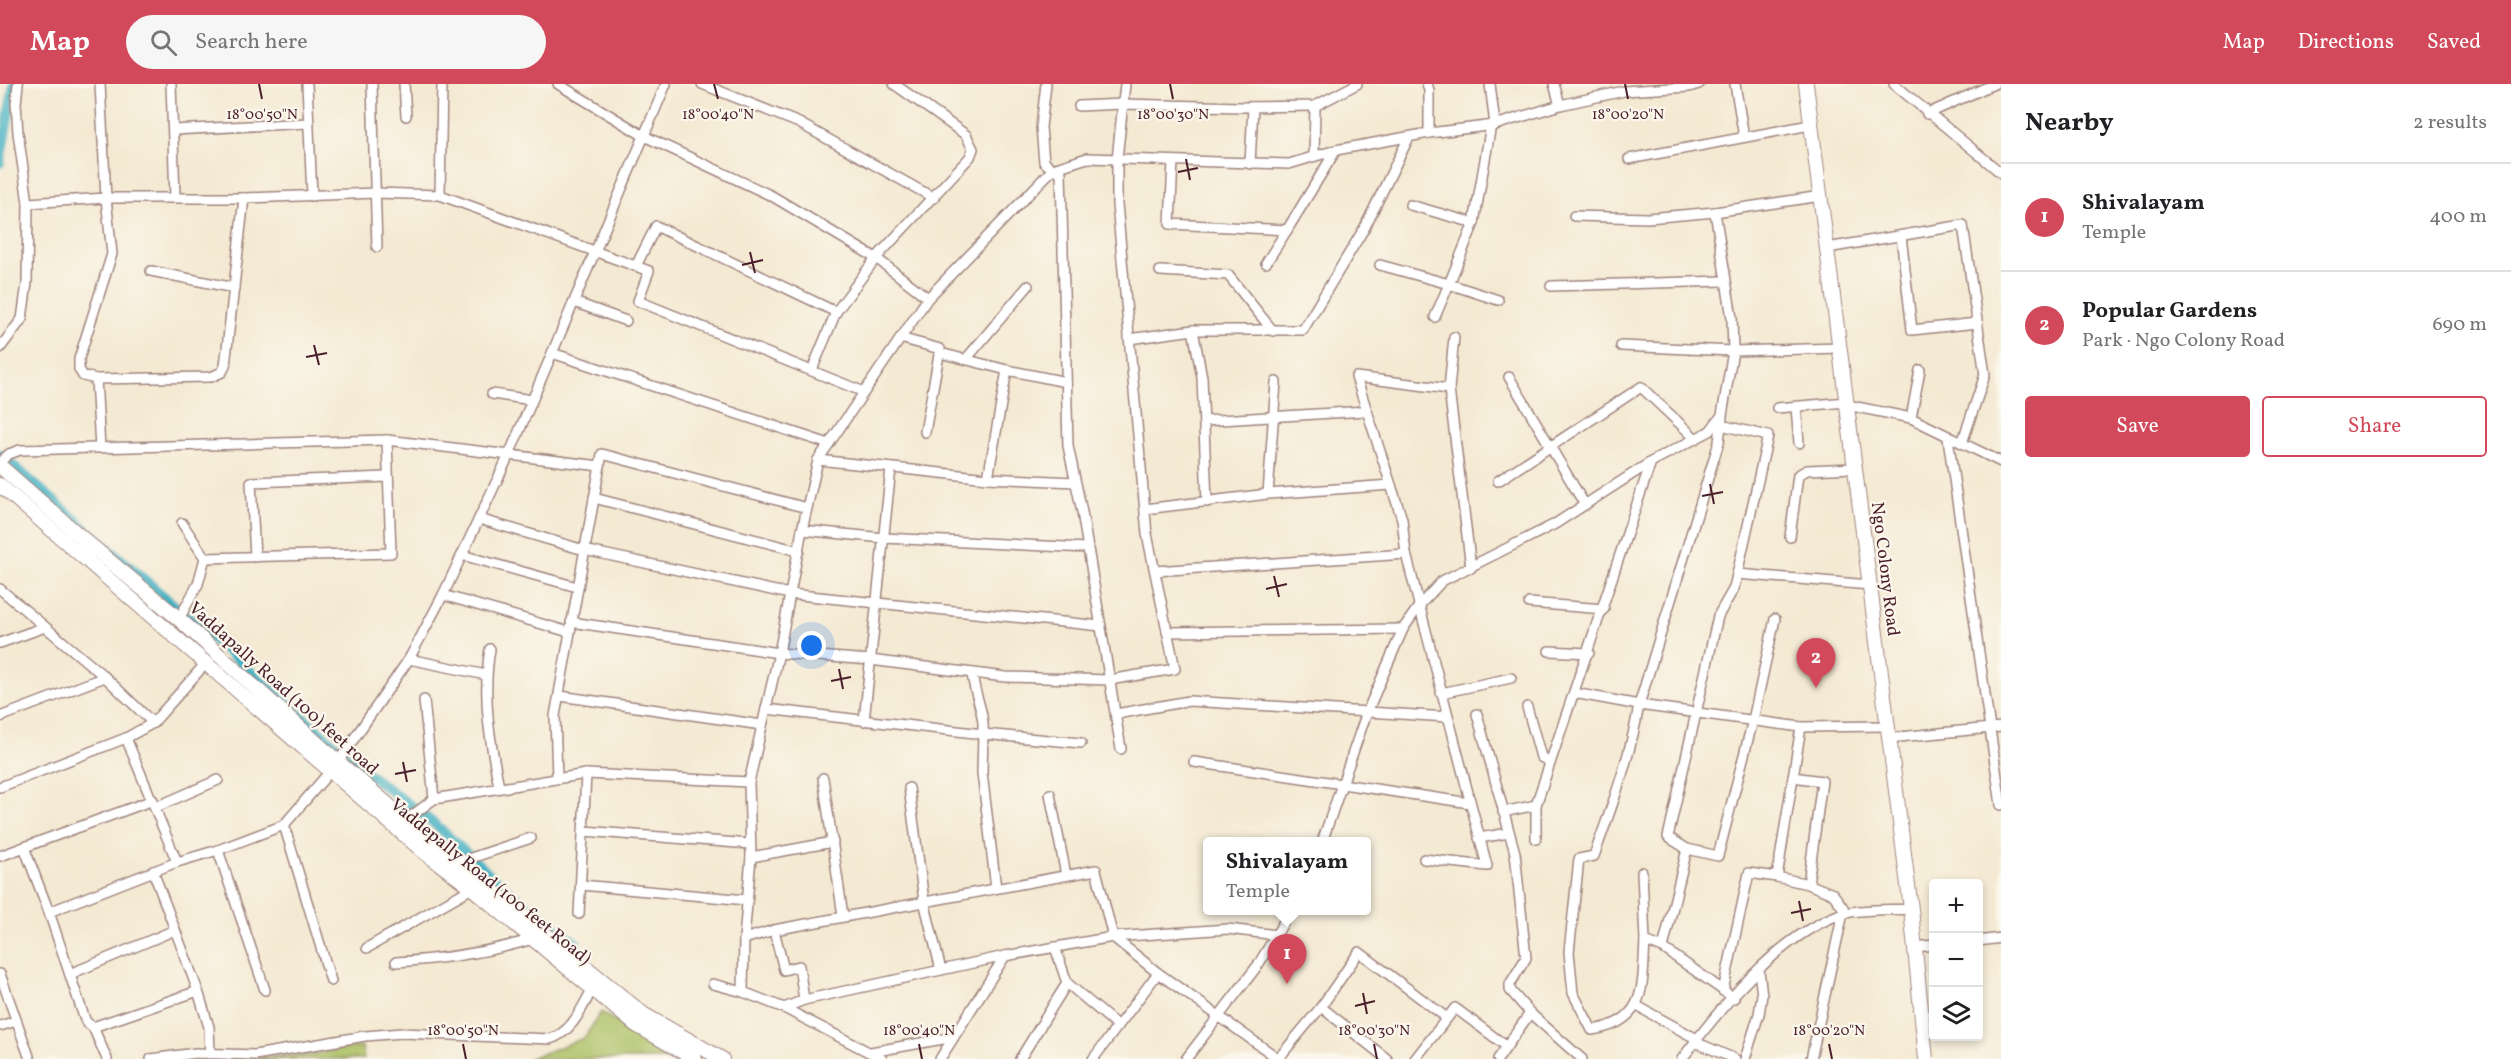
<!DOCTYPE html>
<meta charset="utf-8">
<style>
body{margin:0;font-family:Vollkorn,serif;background:#f6f6f6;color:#202124}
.controls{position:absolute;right:18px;bottom:18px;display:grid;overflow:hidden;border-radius:6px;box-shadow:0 3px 9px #0003}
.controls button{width:54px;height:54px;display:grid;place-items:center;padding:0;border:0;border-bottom:2px solid #e0e0e0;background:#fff;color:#202124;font:30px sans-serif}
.you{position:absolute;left:812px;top:562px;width:21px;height:21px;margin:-15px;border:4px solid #fff;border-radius:50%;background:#1a73e8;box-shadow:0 0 0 9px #1a73e833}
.badge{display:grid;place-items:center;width:39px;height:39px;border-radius:50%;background:#d1495b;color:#fff;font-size:20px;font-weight:700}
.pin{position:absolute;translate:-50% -50px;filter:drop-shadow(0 2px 3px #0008)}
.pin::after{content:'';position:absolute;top:32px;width:21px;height:18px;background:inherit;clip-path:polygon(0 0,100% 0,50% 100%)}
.popup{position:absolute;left:1203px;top:753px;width:168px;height:78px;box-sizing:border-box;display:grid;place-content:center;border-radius:6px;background:#fff;filter:drop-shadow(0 2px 4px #0005);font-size:20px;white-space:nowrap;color:#757577}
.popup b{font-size:22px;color:#202124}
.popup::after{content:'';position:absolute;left:50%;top:100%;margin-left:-12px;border:12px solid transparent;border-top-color:#fff}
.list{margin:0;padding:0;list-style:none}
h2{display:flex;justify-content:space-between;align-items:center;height:78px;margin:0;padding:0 24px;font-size:26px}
h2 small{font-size:20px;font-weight:400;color:#757577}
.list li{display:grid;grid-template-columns:39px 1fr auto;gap:18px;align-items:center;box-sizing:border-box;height:108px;padding:0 24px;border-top:2px solid #e0e0e0}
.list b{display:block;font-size:22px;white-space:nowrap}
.list p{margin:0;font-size:20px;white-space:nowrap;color:#757577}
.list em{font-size:20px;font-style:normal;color:#757577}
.actions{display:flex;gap:12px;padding:18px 24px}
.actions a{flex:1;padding:14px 0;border:2px solid #d1495b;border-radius:6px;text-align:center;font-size:21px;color:#d1495b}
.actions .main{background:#d1495b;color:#fff}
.icon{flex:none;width:33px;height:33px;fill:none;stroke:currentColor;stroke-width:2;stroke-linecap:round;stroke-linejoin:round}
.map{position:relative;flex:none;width:2001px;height:975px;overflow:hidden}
header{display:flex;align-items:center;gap:36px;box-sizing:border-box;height:84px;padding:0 30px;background:#d1495b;color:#fff}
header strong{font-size:28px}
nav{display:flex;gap:33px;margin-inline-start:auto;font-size:21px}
.search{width:420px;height:54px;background:#f6f6f6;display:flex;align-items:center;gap:15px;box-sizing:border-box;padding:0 21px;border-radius:33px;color:#757577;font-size:22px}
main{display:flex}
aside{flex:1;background:#fff}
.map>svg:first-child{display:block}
.green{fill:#acc064;stroke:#7b7048;stroke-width:1.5}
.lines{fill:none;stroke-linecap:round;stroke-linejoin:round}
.canal{stroke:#45b1c3;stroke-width:10}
.street-casing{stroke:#9f847e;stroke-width:12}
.secondary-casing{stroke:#9f847e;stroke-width:16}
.street{stroke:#fff;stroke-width:9}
.secondary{stroke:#fff;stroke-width:14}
.ticks{fill:none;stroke:#4a1f2b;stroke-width:2}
.labels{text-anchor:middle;stroke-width:4.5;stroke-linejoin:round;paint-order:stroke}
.street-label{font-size:18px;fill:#4a1f2b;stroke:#fbf7ec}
.ticks-label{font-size:15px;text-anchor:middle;fill:#4a1f2b;stroke:#fbf7ec;stroke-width:4.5;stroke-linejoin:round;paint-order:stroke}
</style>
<header>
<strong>Map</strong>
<div class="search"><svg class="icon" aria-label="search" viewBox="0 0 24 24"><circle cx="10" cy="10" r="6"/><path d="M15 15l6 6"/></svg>Search here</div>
<nav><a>Map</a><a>Directions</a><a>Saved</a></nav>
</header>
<main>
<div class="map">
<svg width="2001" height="975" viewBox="0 0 2001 975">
<rect width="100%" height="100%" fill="#fbf7ec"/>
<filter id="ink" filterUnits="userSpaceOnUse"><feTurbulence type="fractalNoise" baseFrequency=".0167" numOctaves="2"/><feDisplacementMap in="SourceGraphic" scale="12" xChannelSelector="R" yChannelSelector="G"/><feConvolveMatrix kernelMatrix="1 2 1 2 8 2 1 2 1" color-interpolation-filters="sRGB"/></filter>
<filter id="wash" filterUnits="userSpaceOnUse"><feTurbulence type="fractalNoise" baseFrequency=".008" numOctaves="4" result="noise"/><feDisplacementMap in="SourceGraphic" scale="24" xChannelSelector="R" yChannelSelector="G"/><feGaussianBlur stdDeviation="1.35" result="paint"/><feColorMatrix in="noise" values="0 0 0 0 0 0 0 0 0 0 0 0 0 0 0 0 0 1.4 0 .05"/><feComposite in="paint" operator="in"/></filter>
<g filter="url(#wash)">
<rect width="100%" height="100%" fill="#f4e9d2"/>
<!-- green -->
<g class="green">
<path d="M 601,928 L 673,975 L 528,975 L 584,954 Z"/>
<path d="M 362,962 L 364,975 L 224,975 L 307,971 Z"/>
</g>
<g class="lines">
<!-- canal -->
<g class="canal">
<path d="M 0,79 L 14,0"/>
<path d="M 0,370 L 366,688 L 436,741 L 504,804 L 576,859"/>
</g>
</g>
</g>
<g filter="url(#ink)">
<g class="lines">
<!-- street casing -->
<g class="street-casing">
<g id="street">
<path d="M 100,0 L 106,114 L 112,170 L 79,275 L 79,285 L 83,292 L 96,295 L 211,293 L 222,288 L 225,282 L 244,114"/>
<path d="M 171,0 L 175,113"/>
<path d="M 307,0 L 312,112"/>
<path d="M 372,0 L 377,163"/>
<path d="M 404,0 L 406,32"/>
<path d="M 558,0 L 644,52 L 772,112 L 876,174 L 928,214"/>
<path d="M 702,0 L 799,39 L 934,114"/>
<path d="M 1427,0 L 1429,6 L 1429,49"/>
<path d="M 1490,0 L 1495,41"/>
<path d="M 1554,0 L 1560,21"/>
<path d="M 1735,0 L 1744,53"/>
<path d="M 1894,0 L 2001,89"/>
<path d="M 1079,22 L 1123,20 L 1241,23 L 1315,22 L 1357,0"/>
<path d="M 1927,30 L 1994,0"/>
<path d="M 173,46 L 309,39"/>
<path d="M 1314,72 L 1315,22"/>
<path d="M 1629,75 L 1810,41"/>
<path d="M 1173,77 L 1170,140 L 1287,146 L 1266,179"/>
<path d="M 1250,80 L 1253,23"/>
<path d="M 1053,85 L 1087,74 L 1289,80 L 1336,66 L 1429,49 L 1495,41 L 1560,21 L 1624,7 L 1689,3 L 1699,0"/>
<path d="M 1053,85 L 1061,88 L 1068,362 L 1082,428 L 1121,665"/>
<path d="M 440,111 L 442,0"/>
<path d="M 28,119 L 106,114 L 244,114 L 376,109 L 440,111 L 649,187 L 638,217 L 864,308"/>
<path d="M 1410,121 L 1474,139"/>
<path d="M 1574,132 L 1648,134 L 1715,128"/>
<path d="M 1287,146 L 1336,66"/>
<path d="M 1901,152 L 1912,246 L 1977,239"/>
<path d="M 1827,164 L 1963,141 L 1985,291 L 1962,359"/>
<path d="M 1380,181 L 1449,200 L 1474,139 L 1491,41"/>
<path d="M 636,182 L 656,142 L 836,228"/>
<path d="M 151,187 L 234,204"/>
<path d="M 1160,187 L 1228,191 L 1273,247"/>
<path d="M 1551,202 L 1725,197"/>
<path d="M 574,218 L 626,237"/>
<path d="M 1435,233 L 1449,200 L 1498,216"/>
<path d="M 900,254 L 940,265 L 925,348"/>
<path d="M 1129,255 L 1193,246"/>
<path d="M 1621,262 L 1733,267 L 1840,264"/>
<path d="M 0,264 L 22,235 L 27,199 L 28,119 L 18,49 L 16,19 L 18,0"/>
<path d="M 552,269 L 829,360"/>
<path d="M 940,269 L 1007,286"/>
<path d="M 967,274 L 1028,202"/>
<path d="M 812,286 L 836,228 L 876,174 L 970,73 L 973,65 L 966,51 L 894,0"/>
<path d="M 1509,293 L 1585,421"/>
<path d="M 96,295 L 100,364"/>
<path d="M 1449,305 L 1454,253"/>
<path d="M 492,310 L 532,316"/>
<path d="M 1847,321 L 1911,334 L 2001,378"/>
<path d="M 1796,323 L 1799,359"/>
<path d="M 1777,324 L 1847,318"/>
<path d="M 1911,334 L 1920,286"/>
<path d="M 1204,337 L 1366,327"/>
<path d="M 1948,354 L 2001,721"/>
<path d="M 818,376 L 988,394 L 1007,286 L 1066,298"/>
<path d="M 0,378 L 9,370 L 20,366 L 387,356 L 600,382"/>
<path d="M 988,394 L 1075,398"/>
<path d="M 1498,397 L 1641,303 L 1696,355"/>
<path d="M 1268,410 L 1276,298"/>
<path d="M 594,414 L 799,467"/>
<path d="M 1207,418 L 1202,293 L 1193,246 L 1303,246 L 1365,143 L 1409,53"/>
<path d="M 1145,425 L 1268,410 L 1391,401"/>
<path d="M 479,435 L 584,466 L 790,510 L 1101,542"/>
<path d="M 802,446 L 884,454 L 1087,464"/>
<path d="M 1790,453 L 1798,391 L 1807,386 L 1855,384"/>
<path d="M 462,471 L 577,503"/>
<path d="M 255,473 L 251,398 L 388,393"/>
<path d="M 205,474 L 391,469 L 387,356"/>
<path d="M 1155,487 L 1406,470"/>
<path d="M 1737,490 L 1870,501"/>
<path d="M 0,505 L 105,593 L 153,639"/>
<path d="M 443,511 L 569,548"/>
<path d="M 1529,519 L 1604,525"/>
<path d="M 179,535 L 198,500 L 205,474 L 182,439"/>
<path d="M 571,538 L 779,569 L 870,576 L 1005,593 L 1109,596 L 1175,585 L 1147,450 L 1117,120 L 1117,75 L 1125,0"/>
<path d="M 1167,548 L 1403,545"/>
<path d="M 0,559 L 45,543"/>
<path d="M 490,565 C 482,613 490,656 499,703"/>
<path d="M 1549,567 L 1589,569"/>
<path d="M 409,575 L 486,591"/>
<path d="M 972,589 C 974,611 985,628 983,650 L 1081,659"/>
<path d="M 1441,609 L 1511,594"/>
<path d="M 1574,609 L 1639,621 L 1801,643 L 1887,642"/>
<path d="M 560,612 L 762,641"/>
<path d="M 424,616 L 434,715"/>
<path d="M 1527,623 L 1541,673 L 1550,678"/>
<path d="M 766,625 L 983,650 L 982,689 L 996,804"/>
<path d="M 1116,630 L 1189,617 L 1448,633"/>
<path d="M 1477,630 L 1515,769 L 1526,874 L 1510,900 L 1510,906 L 1530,929 L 1582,975"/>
<path d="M 0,633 L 105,593"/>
<path d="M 864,637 L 891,384"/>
<path d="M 126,654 L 177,778"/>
<path d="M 1889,654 L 2001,643"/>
<path d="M 1194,678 L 1470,719"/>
<path d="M 1793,693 L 1822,697 L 1808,800 L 1833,810 L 1847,829"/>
<path d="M 557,694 L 555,632 L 602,370 L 807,424"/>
<path d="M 823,694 L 843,832"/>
<path d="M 0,703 L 126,654 L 153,639 L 206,579"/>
<path d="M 909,704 L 924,817 L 941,886"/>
<path d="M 1050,710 L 1066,791"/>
<path d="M 156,723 L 218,696"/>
<path d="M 1503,728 L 1536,721 L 1651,378"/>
<path d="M 406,736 L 434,715 L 586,690 L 749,698"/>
<path d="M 584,747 L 750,760"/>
<path d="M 1479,754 L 1509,749"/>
<path d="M 1536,755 L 1536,721"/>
<path d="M 1322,758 L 1367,628 L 1403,545 L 1419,522 L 1442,497 L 1555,440 L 1651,378 L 1710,347 L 1722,331 L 1733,267 L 1732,234 L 1715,128 L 1821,112"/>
<path d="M 24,763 L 49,828 L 83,930 L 86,938 L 93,943 L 107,975"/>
<path d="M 1687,765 L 1668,753 L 1718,532 L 1734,504 L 1768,352 L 1721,341"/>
<path d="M 218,766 L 265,906"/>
<path d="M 0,772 L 153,716"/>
<path d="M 751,773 L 833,758"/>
<path d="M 1424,775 L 1487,782 L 1406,470 L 1402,435 L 1356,293 L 1449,305 L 1471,484"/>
<path d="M 459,778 L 531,754"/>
<path d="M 153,787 L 198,907 L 209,943 L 210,970"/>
<path d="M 1642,788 L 1645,857 L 1663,864"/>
<path d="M 1777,793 L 1808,800"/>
<path d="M 581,801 L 747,816"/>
<path d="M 49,828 L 177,778 L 218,766 L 284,741"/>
<path d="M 579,830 L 586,690"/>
<path d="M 774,846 L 1096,786 L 1113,853 L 1005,872 L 804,916 L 784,924"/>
<path d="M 1113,853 L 1158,889 L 1279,975"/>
<path d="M 1113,853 L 1228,845 L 1277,851"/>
<path d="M 744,855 L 774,846 L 784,886 L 799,882 L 804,916"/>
<path d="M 1645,857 C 1642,900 1648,938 1592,946 L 1573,909 L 1569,868 L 1579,775 L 1594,772 C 1612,722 1630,674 1639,621 L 1719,358 L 1722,334"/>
<path d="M 1978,857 L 2001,854"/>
<path d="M 1055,863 L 1067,899 L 1118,942"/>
<path d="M 1915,863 L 1934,861"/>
<path d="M 367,864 L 472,804"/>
<path d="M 396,878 C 443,875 487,869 533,855"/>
<path d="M 0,890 L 30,975"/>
<path d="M 70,890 L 175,846"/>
<path d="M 331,897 L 284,741 L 338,678 L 409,575 L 443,511 L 509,371 L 666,0"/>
<path d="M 713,900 L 743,908 L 784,924 L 882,975"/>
<path d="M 1723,907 L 1749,789 L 1777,793 L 1801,643"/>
<path d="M 743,908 L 744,855 L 751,773 L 749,698 L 779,569 L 802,446 L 818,376 L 928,214 L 1053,85 L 1044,78 L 1041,43 L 1046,0"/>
<path d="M 1734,914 L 1663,864 L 1687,765 L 1718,772 L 1753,636 L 1775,535"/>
<path d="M 1637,922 L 1697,955"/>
<path d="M 1321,923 L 1387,975"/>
<path d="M 0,942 L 16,937"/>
<path d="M 93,943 L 198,907"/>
<path d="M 1695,958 L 1735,975"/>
<path d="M 871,968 L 954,953"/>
<path d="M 151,975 L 196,969 L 255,971 L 365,952 L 402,949 L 550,955 C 573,948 582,923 593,904"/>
<path d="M 940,975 L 1005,872"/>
<path d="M 1020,975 L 1067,899"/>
<path d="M 1093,975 L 1158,889"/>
<path d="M 1186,975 L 1258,881 L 1291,826"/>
<path d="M 1278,975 L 1321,923 L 1359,868 L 1447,934"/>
<path d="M 1415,975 L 1455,924 L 1506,962"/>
<path d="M 1498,975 L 1530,929"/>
<path d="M 1682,975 C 1721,923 1778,852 1841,830 C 1856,825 1893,826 1911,825"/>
<path d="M 1745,975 L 1759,930 L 1762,911 L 1759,887"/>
<path d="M 1811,975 L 1843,829"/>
</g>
</g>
<!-- secondary casing -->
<g class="secondary-casing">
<g id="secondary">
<path d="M 1806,0 L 1911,825 L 1926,975"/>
<path d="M 0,382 L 89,460 L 179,535 L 338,678 L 406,736 L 643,930 L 722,975"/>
<path d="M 0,401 L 424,768 L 472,804 L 636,941 L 695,975"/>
</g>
</g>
<!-- street -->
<use href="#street" class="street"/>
<!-- secondary -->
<use href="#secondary" class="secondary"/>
</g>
</g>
<!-- ticks -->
<path class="ticks" d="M 259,0 L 262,15M 714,0 L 718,15M 1170,0 L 1173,15M 1625,0 L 1628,15M 1186,75 L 1190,96M 1178,88 L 1198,84M 750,168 L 755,189M 742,181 L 763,176M 314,261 L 319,281M 306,273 L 327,269M 1710,400 L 1714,420M 1702,412 L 1723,408M 1274,492 L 1279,513M 1266,505 L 1287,500M 839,585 L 843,605M 831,597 L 851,593M 403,678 L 407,698M 395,690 L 416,686M 1799,817 L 1803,837M 1791,829 L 1811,825M 1363,909 L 1367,930M 1355,922 L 1375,917M 463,960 L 466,975M 919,960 L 922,975M 1374,960 L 1377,975M 1829,960 L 1832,975"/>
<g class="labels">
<!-- street labels -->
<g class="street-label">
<text transform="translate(1886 485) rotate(83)" y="6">Ngo Colony Road</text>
<text transform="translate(284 604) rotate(42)" y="6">Vaddapally Road (100) feet road</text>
<text transform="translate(491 797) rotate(39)" y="6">Vaddepally Road (100 feet Road)</text>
</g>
</g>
<g class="ticks-label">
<text x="262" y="35">18°00'50"N</text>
<text x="718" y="35">18°00'40"N</text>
<text x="1173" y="35">18°00'30"N</text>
<text x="1628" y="35">18°00'20"N</text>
<text x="463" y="951">18°00'50"N</text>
<text x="919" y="951">18°00'40"N</text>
<text x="1374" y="951">18°00'30"N</text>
<text x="1829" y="951">18°00'20"N</text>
</g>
</svg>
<div class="controls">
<button>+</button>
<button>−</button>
<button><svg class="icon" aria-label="layers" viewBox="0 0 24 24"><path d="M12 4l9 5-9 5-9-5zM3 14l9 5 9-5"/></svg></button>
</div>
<div class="you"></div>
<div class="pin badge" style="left:1287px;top:900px">1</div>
<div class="popup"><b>Shivalayam</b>Temple</div>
<div class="pin badge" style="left:1816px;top:604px">2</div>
</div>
<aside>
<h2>Nearby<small>2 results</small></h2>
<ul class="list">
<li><span class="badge">1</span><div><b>Shivalayam</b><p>Temple</p></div><em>400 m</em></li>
<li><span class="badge">2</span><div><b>Popular Gardens</b><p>Park · Ngo Colony Road</p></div><em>690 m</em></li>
</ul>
<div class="actions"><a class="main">Save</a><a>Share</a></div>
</aside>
</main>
